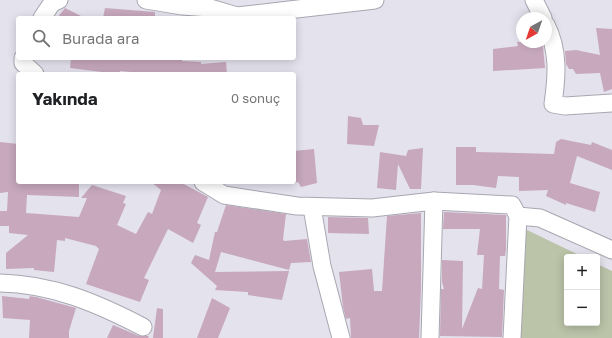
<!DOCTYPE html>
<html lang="tr">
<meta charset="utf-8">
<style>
body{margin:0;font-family:"Golos Text",sans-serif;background:#f6f6f6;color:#202124}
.controls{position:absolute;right:12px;bottom:12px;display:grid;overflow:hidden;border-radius:4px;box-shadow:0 2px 10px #0003}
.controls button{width:36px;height:36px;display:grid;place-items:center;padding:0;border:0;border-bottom:1px solid #e0e0e0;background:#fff;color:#202124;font:20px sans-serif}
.compass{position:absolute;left:516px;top:12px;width:36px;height:36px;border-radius:50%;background:#fff;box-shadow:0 2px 10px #0003;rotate:220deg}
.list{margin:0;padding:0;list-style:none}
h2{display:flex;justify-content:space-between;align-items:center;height:52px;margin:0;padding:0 16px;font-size:17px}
h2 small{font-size:13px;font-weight:400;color:#757577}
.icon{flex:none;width:22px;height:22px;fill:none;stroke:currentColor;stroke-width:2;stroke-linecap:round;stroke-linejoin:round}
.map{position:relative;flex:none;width:612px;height:338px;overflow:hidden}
.search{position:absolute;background:#fff;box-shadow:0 2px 10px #0003;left:16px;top:16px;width:280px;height:44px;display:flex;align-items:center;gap:10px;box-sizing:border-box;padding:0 14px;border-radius:4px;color:#757577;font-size:15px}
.panel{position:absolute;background:#fff;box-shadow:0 2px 10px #0003;left:16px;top:72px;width:280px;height:112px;border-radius:4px}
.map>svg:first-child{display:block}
.green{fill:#bbc3a8}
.building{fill:#c7a8bd}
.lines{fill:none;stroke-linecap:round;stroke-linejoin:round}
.minor-casing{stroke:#a8a7b1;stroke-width:19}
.minor{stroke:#fff;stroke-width:17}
</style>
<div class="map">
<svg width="612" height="338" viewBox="0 0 612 338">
<rect width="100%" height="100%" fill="#e4e2ed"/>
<!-- green -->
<path class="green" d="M 519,229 L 527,230 L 583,257 L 567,257 L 567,323 L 597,323 L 597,264 L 612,271 L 612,338 L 515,338 Z"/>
<!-- building -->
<g class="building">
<path d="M 65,8 L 85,18 L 57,18 Z"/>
<path d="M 105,8 L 155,12 L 155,18 L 103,18 Z"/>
<path d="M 596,28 L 612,29 L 612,89 L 604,92 L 600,73 L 576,74 L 573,69 L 569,69 L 566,64 L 565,51 L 576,50 L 600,55 Z"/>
<path d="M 517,42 L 540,42 L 543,46 L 545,68 L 493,71 L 493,49 L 518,46 Z"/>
<path d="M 71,58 L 182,58 L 182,61 L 201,62 L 201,64 L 226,62 L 227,74 L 153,74 L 120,71 L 120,72 L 102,72 L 70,68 Z"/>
<path d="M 348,116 L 361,118 L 363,125 L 379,125 L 374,146 L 347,144 Z"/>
<path d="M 561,139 L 591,145 L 592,142 L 612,150 L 612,170 L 577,156 L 570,183 L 600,192 L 595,212 L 566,203 L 566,205 L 546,196 L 548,190 L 519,191 L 519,177 L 498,176 L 496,188 L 473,185 L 456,185 L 456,147 L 476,147 L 476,152 L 554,154 L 556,142 Z"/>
<path d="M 0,142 L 18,144 L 18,182 L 79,182 L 79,197 L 27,195 L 26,213 L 79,217 L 87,198 L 81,198 L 92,185 L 126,196 L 123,203 L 126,204 L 117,225 L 136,234 L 148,212 L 152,214 L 161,190 L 151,182 L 180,182 L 208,197 L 197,223 L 201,225 L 193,243 L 168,229 L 144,278 L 149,280 L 140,302 L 86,284 L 99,249 L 96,246 L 65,238 L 65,241 L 57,240 L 54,272 L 34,270 L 34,268 L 6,269 L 6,253 L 28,235 L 9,233 L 9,226 L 0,226 L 0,211 L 7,211 L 8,192 L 0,193 Z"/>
<path d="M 423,148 L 421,189 L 410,189 L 398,164 L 396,190 L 377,188 L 380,152 L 406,156 L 408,150 Z"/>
<path d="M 314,149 L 317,183 L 301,187 L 298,182 L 294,183 L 294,151 Z"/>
<path d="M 226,205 L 286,214 L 283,239 L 284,241 L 307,239 L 311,262 L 291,263 L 289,270 L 221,252 L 215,272 L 289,271 L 282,300 L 248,295 L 248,292 L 215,290 L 217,286 L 191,263 L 195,255 L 209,260 L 215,232 L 217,232 Z"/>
<path d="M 444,212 L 506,215 L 506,250 L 505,256 L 500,256 L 499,289 L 504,290 L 502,337 L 440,336 L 441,289 L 444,289 L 442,282 L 442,260 L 463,261 L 462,329 L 478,288 L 482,289 L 484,255 L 477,255 L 480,229 L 443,229 Z"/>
<path d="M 421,213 L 421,289 L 419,338 L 351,338 L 350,318 L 346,319 L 343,307 L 339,272 L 372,269 L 374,291 L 382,291 L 387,216 Z"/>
<path d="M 328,217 L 368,218 L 369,234 L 328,233 Z"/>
<path d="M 2,296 L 29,299 L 30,296 L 36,297 L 76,308 L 69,331 L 69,338 L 29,338 L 30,320 L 3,318 Z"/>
<path d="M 212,298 L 230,308 L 218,338 L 197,338 Z"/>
<path d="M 157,308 L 163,309 L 163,338 L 153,338 Z"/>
<path d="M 113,325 L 139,336 L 149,336 L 148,338 L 107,338 Z"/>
</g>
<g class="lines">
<!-- minor casing -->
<g class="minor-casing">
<g id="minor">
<path d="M 146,0 L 182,6 L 210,8 L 237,16 L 375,0"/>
<path d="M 534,0 L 543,18"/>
<path d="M 42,18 L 52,3 L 59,0"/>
<path d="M 546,25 C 559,50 557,76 553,104 L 565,106 L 612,103"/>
<path d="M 23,58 L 23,63 L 35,74"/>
<path d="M 203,182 L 224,195 L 297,206 L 372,208 L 434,201 L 512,205 L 518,216 L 540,218 L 612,250"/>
<path d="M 312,207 L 322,266 L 341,338"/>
<path d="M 0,283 C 52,284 97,303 143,327"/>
<path d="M 430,338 L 434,201"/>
<path d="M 512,338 L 518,216"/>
</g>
</g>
<!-- minor -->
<use href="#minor" class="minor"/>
</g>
</svg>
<div class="controls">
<button>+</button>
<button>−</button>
</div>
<svg class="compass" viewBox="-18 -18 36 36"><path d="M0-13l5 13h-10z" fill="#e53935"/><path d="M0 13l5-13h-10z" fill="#757577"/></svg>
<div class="search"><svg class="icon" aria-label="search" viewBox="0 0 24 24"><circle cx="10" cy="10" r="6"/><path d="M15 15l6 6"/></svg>Burada ara</div>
<section class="panel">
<h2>Yakında<small>0 sonuç</small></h2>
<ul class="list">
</ul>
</section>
</div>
